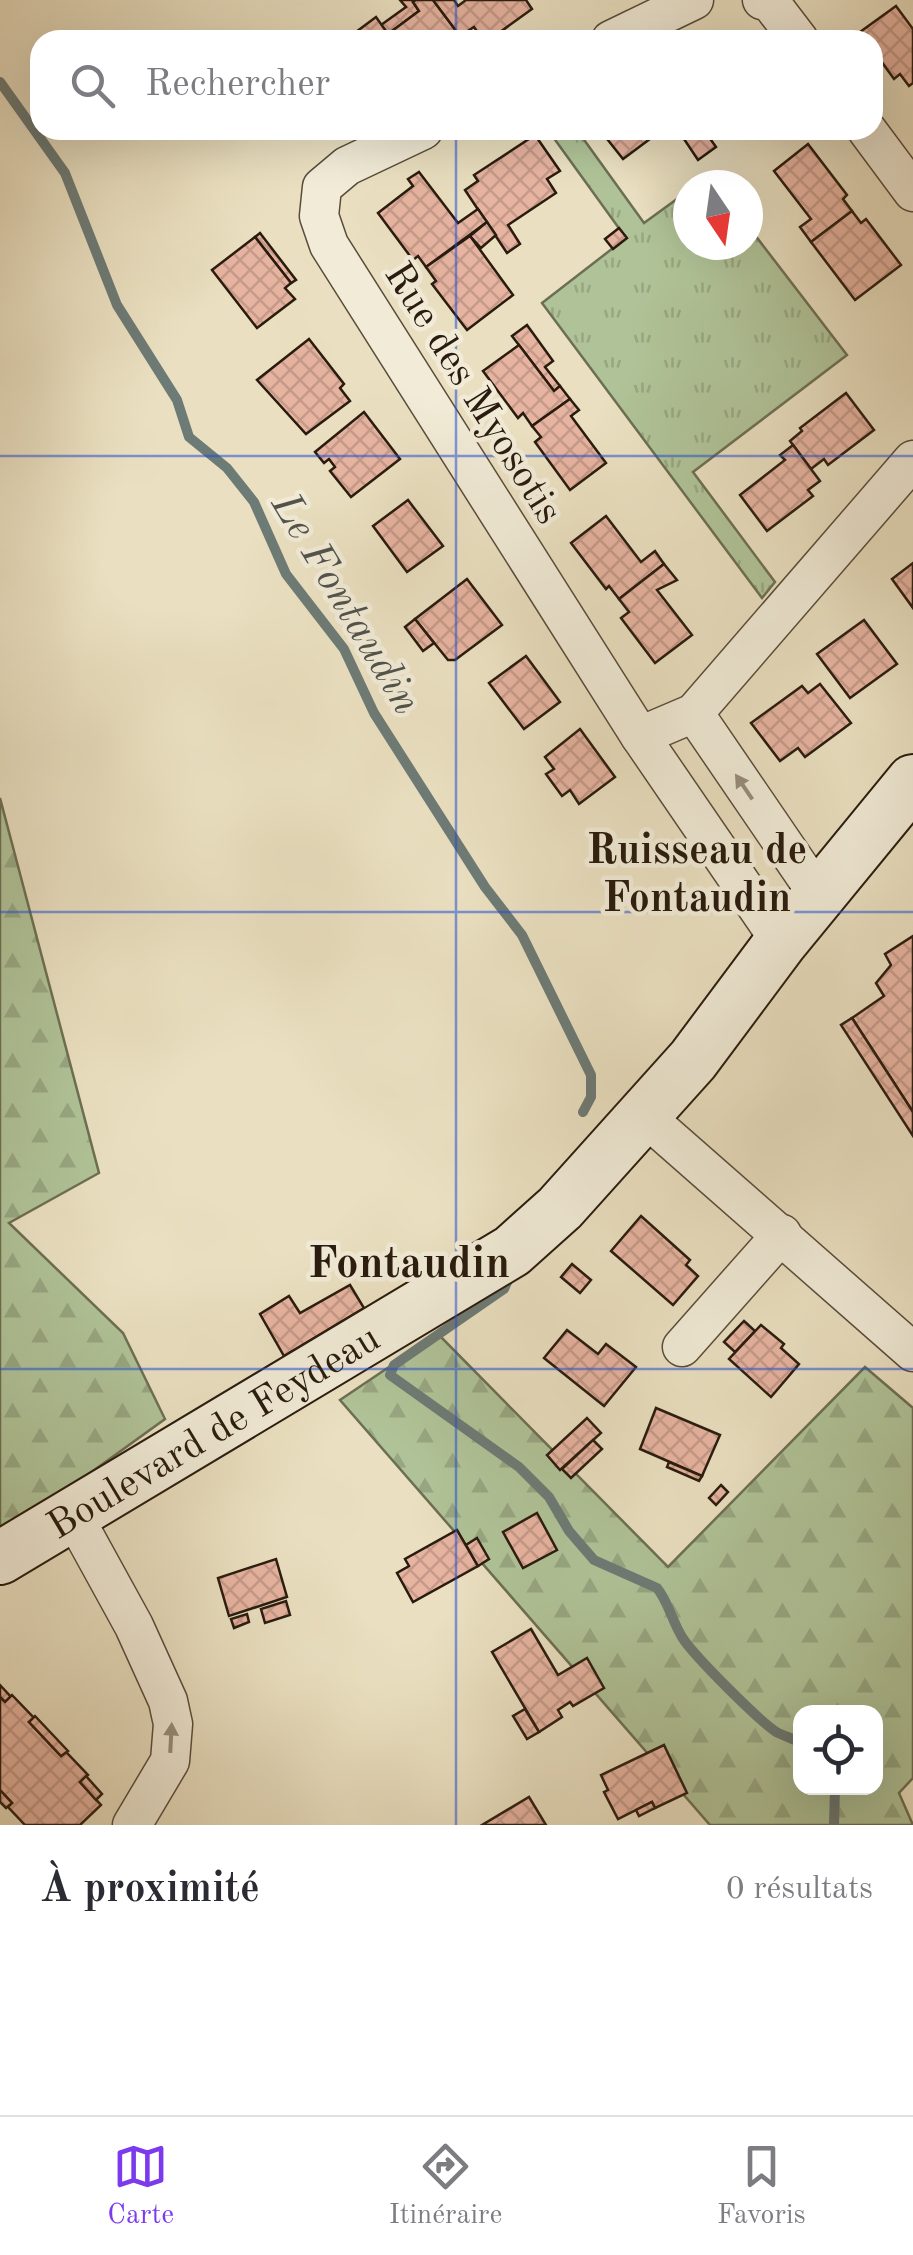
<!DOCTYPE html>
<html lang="fr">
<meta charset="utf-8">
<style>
body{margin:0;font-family:"Old Standard TT",serif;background:#f7f7f7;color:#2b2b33}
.controls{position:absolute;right:30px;bottom:30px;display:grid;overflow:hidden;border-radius:20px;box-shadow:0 10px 40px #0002}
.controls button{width:90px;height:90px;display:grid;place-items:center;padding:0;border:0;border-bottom:2px solid #e1e1e2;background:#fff;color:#2b2b33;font:50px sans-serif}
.compass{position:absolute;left:673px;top:170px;width:90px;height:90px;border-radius:50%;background:#fff;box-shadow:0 10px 40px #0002;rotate:167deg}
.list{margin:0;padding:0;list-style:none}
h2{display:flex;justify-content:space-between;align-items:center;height:130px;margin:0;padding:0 40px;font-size:42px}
h2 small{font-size:32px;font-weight:400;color:#7c7c81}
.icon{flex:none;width:55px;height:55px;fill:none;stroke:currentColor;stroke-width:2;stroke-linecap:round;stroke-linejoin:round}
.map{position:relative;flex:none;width:913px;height:1825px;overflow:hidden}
.search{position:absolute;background:#fff;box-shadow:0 10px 40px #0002;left:30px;right:30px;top:30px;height:110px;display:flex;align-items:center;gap:25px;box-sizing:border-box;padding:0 35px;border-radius:30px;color:#7c7c81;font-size:38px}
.sheet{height:290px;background:#fff}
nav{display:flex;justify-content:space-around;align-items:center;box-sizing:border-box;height:140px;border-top:2px solid #e1e1e2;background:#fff;font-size:28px;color:#7c7c81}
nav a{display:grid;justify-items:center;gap:5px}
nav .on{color:#7c3aed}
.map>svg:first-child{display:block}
.grass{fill:url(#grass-tufts);stroke:#6c6f53;stroke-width:2.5}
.forest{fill:url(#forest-firs);stroke:#6c6f53;stroke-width:2.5;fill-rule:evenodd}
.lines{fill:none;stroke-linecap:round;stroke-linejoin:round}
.stream{stroke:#6d7b76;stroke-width:10}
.building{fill:url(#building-cross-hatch);stroke:#291b0e;stroke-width:2.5}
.street-casing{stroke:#594c3b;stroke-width:41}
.secondary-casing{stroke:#291b0e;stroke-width:56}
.street{stroke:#f1ebd7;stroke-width:38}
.secondary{stroke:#f1ebd7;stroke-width:52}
.oneway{fill:#978d7d}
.grid{fill:none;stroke:#1d4ed8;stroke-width:2.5;stroke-opacity:0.55}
.labels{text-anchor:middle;stroke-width:9;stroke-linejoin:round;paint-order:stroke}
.street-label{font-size:40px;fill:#291b0e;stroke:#f1ebd7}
.water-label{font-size:42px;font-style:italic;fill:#51534b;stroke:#f1ebd7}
.neighbourhood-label{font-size:42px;font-weight:bold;fill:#291b0e;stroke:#f1ebd7}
.quarter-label{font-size:45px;font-weight:bold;fill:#291b0e;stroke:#f1ebd7}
</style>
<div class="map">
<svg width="913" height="1825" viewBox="0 0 913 1825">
<defs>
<pattern id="grass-tufts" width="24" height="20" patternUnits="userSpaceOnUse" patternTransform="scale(2.5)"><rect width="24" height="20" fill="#b0c398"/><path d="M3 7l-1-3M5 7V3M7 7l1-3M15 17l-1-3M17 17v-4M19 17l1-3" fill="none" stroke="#97a782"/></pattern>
<pattern id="forest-firs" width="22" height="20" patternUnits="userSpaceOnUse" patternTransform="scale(2.5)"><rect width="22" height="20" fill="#b0c398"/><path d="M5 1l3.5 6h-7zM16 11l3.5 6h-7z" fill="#97a782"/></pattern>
<pattern id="building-cross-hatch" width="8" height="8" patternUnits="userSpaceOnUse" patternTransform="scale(2.5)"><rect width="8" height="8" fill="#e7b4a1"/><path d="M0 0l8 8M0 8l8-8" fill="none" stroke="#c69a89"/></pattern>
</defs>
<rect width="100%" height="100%" fill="#eae0c1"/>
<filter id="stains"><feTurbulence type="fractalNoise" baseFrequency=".002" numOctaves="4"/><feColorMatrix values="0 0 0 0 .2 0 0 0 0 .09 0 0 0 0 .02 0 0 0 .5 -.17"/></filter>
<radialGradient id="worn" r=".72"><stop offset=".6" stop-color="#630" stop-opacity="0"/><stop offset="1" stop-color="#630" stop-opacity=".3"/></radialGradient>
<!-- grass -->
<path class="grass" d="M 548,130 L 577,130 L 644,223 L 688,191 L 688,245 L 748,245 L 748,226 L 847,355 L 693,472 L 775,582 L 762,598 L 542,303 L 626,238 Z"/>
<!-- forest -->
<g class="forest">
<path d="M 0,798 L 99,1173 L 9,1223 L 123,1333 L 165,1419 L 0,1538 Z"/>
<path d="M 438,1334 L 668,1567 L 865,1367 L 913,1408 L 913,1778 L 899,1793 L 913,1825 L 710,1825 L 340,1400 ZM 800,1712 L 876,1712 L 876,1788 L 800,1788 Z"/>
</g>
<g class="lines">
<!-- stream -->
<g class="stream">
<path d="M 0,82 L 65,173 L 117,305 L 177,400 L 189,437 L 227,468 L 254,502 L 286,574 L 344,649 L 374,713 L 485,887 L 522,935 L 591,1075 L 591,1097 L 583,1112"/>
<path d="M 509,1278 L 504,1289 L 394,1365 L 390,1375 L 519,1467 L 549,1497 L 569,1531 L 594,1560 L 657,1588 C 668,1601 672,1621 682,1637 C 693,1655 760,1722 778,1733 C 785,1736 793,1739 800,1742"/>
<path d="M 834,1825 L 835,1788"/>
</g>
</g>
<!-- building -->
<g class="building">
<path d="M 400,0 L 416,0 L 413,2 L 419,11 L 388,34 L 381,25 L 406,7 Z"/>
<path d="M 416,0 L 433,0 L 460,36 L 455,40 L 363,40 L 356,32 L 376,17 L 388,34 L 419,11 L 413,2 Z"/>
<path d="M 433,0 L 454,0 L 458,6 L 466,0 L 526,0 L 532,9 L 489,40 L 483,40 L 474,27 L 460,36 Z"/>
<path d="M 896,6 L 913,29 L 913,83 L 909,86 L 900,74 L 894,79 L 873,50 L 873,40 L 866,40 L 860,32 Z"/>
<path d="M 600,130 L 662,130 L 623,159 Z"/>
<path d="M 678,130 L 704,130 L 716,147 L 698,160 Z"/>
<path d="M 535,135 L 560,171 L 547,179 L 556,193 L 508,225 L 520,244 L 507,253 L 465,190 L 478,181 L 474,175 Z"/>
<path d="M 808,144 L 847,195 L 843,199 L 852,211 L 811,242 L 800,227 L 811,219 L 774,171 Z"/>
<path d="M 419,172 L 458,223 L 478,209 L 487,222 L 426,267 L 418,256 L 413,260 L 378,213 L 413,186 L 408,179 Z"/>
<path d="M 852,211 L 861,223 L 866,219 L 901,265 L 855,300 L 811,242 Z"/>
<path d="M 487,222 L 496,235 L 481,248 L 470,236 Z"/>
<path d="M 619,228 L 627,238 L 613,249 L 605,239 Z"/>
<path d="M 260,233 L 296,280 L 291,283 L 255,237 Z"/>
<path d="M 470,236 L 513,295 L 467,330 L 432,284 L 436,281 L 426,267 Z"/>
<path d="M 255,237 L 291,283 L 285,288 L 295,299 L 257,328 L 212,270 Z"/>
<path d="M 527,325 L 553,361 L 545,367 L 560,386 L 554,391 L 512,336 Z"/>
<path d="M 309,339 L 344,384 L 340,388 L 350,401 L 306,434 L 257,380 Z"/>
<path d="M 519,345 L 554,391 L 560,386 L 570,399 L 532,426 L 523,413 L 518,418 L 483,371 Z"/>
<path d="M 846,393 L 874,430 L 828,465 L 824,459 L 811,469 L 790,441 L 802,431 L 800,428 Z"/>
<path d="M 570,399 L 579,410 L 571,416 L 606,463 L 570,490 L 535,442 L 541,437 L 532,426 Z"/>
<path d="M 364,412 L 400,459 L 351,497 L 330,471 L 335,467 L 329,459 L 324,463 L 315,452 Z"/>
<path d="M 793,445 L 820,481 L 808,490 L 813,496 L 767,531 L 740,495 L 785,460 L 780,455 Z"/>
<path d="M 408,500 L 443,546 L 407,572 L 373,526 Z"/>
<path d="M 606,516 L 641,562 L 655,551 L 664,564 L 619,599 L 609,586 L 606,589 L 571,543 Z"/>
<path d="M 913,563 L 913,608 L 892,579 Z"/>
<path d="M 664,564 L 677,580 L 657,590 L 692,635 L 655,663 L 621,618 L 629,612 L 619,599 Z"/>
<path d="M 467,579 L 502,625 L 455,660 L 448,660 L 415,619 Z"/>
<path d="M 415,619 L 434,643 L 423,651 L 405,627 Z"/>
<path d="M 864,620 L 897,664 L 850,698 L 817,654 Z"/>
<path d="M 526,656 L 560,702 L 524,729 L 489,683 Z"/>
<path d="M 820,684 L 851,723 L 805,757 L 798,748 L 780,761 L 751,723 L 802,686 L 808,693 Z"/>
<path d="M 580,729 L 615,777 L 579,804 L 570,790 L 562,796 L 546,774 L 554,769 L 545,757 Z"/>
<path d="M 913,936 L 913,1112 L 852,1018 L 884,996 L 876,983 L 891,965 L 885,954 Z"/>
<path d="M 852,1018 L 913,1112 L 913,1136 L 841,1025 Z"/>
<path d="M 641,1216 L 690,1260 L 686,1265 L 698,1276 L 673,1305 L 611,1251 Z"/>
<path d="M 572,1264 L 591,1280 L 580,1293 L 561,1277 Z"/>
<path d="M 350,1285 L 364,1308 L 284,1356 L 260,1314 L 289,1296 L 300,1313 Z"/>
<path d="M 744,1321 L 755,1331 L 735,1352 L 724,1342 Z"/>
<path d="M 761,1325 L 784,1344 L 781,1348 L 799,1364 L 771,1397 L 729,1359 Z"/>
<path d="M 567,1330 L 598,1354 L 606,1344 L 636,1367 L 604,1406 L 544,1358 Z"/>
<path d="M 656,1408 L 720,1435 L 702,1476 L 640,1449 Z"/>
<path d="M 587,1418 L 601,1433 L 560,1470 L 547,1455 Z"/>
<path d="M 593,1440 L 602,1449 L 571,1478 L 562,1469 Z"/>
<path d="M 669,1462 L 702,1476 L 699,1481 L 667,1467 Z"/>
<path d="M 721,1485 L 728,1492 L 716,1505 L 709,1498 Z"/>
<path d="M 537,1513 L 557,1550 L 523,1568 L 503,1532 Z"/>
<path d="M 457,1530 L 478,1566 L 413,1602 L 397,1573 L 409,1566 L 405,1559 Z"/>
<path d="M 477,1538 L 489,1559 L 478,1566 L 466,1545 Z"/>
<path d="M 276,1559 L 287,1597 L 229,1616 L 218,1578 Z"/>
<path d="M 286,1601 L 290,1615 L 265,1623 L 261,1609 Z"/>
<path d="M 247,1614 L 249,1622 L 234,1628 L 231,1619 Z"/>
<path d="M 531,1629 L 558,1675 L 587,1658 L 604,1688 L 573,1706 L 570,1702 L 558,1710 L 562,1717 L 539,1732 L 492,1652 Z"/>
<path d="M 0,1685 L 11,1697 L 5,1702 L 0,1697 Z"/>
<path d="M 12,1695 L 34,1718 L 29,1722 L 61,1756 L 66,1752 L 88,1775 L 80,1782 L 101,1805 L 80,1825 L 25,1825 L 8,1807 L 12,1803 L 0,1790 L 0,1697 L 5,1702 Z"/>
<path d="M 525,1709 L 539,1732 L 527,1739 L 513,1716 Z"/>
<path d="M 35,1716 L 68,1751 L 61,1756 L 29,1722 Z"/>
<path d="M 664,1745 L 687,1793 L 655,1808 L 652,1802 L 618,1819 L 604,1792 L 608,1790 L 601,1775 Z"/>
<path d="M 86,1776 L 102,1794 L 96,1800 L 80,1782 Z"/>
<path d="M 0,1790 L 12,1803 L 6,1808 L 0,1802 Z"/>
<path d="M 529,1797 L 546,1825 L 482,1825 Z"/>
<path d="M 652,1802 L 655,1808 L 639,1816 L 636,1810 Z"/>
</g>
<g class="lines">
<!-- street casing -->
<g class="street-casing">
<g id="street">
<path d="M 762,0 L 770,2 L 799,40"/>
<path d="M 611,40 L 694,0"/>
<path d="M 423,130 L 347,166 L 322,187 L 319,216 L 329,245 L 640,736 L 694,713 L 913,460"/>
<path d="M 867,130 L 913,192"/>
<path d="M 694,713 L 819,896"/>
<path d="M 640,736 L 781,942"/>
<path d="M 642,1114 L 913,1352"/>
<path d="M 682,1347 L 782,1234"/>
<path d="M 73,1515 L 134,1626 L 168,1701 L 173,1724 L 170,1761 L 132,1825"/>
</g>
</g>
<!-- secondary casing -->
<g class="secondary-casing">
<g id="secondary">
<path id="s1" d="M 0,1558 L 512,1251 L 560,1208 L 693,1060 L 781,942 L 913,781"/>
</g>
</g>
<!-- street -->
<use href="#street" class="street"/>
<!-- secondary -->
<use href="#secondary" class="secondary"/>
</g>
<!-- one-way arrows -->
<defs><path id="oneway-solid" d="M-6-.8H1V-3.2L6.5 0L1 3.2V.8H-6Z" transform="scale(2.5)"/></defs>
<g class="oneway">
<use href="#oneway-solid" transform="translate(744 787) rotate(-124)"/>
<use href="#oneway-solid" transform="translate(171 1738) rotate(-87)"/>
</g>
<!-- grid -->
<path class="grid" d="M 456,0 L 456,40M 456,130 L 456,1825M 0,456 L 913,456M 0,912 L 913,912M 0,1369 L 913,1369"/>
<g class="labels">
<!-- street labels -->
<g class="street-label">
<text transform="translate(475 392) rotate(58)" y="14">Rue des Myosotis</text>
<text dy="14" stroke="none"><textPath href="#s1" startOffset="248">Boulevard de Feydeau</textPath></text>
</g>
<!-- water labels -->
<g class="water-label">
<text transform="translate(348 602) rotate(59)" y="15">Le Fontaudin</text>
</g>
<!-- neighbourhood labels -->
<g class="neighbourhood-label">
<text x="697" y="863">Ruisseau de<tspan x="697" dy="48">Fontaudin</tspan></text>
</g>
<!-- quarter labels -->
<g class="quarter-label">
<text x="409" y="1277">Fontaudin</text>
</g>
</g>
<rect width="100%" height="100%" filter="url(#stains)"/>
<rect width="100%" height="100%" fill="url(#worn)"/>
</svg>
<div class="controls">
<button><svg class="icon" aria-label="locate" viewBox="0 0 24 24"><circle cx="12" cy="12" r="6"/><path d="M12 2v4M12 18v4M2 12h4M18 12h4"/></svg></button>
</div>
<svg class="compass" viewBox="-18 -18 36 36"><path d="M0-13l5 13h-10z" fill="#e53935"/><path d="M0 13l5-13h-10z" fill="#7c7c81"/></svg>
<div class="search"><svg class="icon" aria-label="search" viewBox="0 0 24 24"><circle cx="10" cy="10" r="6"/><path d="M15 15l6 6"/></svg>Rechercher</div>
</div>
<section class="sheet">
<h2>À proximité<small>0 résultats</small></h2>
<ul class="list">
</ul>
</section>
<nav>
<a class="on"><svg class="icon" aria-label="map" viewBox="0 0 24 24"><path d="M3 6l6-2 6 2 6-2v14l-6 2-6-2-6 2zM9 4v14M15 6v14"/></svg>Carte</a>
<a><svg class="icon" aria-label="directions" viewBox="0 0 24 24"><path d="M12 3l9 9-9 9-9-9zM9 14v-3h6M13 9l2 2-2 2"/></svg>Itinéraire</a>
<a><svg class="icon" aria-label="saved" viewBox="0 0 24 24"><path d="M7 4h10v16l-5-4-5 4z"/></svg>Favoris</a>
</nav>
